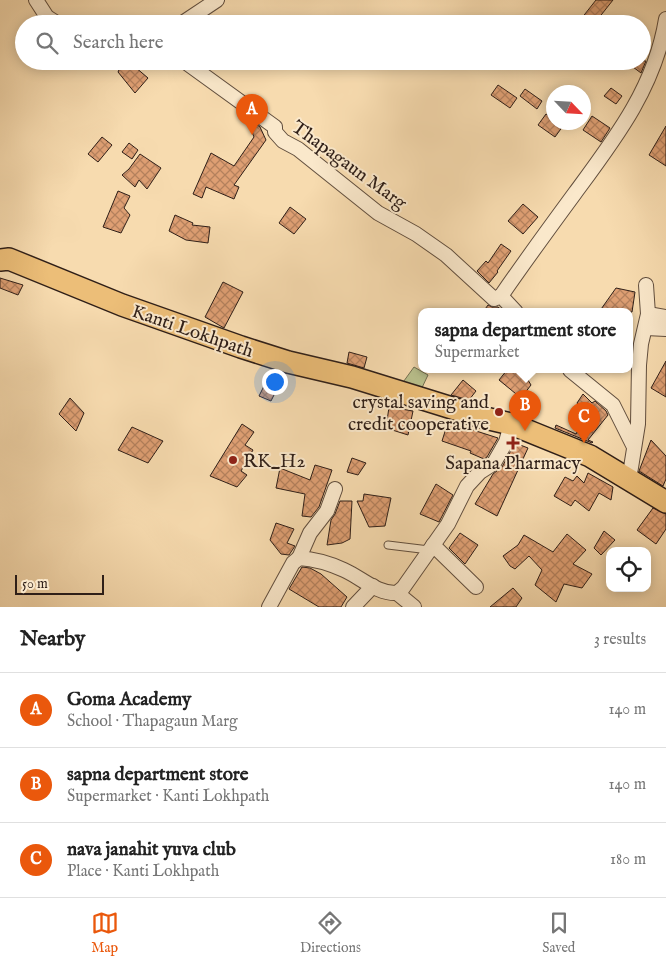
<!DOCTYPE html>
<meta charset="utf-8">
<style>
body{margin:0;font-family:"IM FELL English",serif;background:#f6f6f6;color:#222}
.controls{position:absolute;right:15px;bottom:15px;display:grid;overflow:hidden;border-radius:10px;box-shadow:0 2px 12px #0003}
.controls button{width:45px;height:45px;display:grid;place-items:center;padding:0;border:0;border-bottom:1px solid #e0e0e0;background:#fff;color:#222;font:25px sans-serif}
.compass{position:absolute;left:546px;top:85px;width:45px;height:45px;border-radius:50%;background:#fff;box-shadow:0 2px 12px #0003;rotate:115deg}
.scale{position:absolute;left:15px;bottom:12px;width:89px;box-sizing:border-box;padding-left:5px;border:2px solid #2f1f18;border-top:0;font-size:14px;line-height:18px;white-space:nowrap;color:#2f1f18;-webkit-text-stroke:4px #fae8cb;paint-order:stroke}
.you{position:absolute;left:274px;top:381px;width:18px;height:18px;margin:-12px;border:4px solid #fff;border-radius:50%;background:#1a73e8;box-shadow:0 0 0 8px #1a73e833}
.badge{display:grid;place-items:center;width:32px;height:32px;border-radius:50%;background:#ea580c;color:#fff;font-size:16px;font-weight:700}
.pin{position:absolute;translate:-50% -41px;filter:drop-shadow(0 1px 2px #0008)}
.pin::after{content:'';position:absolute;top:26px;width:18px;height:15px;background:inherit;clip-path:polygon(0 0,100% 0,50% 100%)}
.popup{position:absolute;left:418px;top:308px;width:215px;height:65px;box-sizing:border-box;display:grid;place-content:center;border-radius:10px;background:#fff;filter:drop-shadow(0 1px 4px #0005);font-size:16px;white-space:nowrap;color:#767676}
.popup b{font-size:19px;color:#222}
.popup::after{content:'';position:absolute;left:50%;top:100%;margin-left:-10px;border:10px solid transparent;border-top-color:#fff}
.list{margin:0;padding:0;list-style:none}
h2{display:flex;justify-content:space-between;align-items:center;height:65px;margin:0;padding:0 20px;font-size:21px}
h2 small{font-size:16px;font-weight:400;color:#767676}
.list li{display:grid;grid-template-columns:32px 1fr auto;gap:15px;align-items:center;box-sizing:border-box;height:75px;padding:0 20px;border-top:1px solid #e0e0e0}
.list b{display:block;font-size:19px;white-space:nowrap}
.list p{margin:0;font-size:16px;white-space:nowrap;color:#767676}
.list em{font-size:16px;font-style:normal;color:#767676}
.icon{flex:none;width:28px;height:28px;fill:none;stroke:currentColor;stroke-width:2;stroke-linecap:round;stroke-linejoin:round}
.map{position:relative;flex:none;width:666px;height:607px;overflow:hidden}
.search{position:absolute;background:#fff;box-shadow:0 2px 12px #0003;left:15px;right:15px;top:15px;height:55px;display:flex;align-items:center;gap:12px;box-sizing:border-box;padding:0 18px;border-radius:28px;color:#767676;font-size:19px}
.sheet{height:290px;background:#fff}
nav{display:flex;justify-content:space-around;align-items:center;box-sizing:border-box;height:70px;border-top:1px solid #e0e0e0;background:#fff;font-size:14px;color:#767676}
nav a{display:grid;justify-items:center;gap:2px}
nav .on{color:#ea580c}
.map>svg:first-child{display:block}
.park{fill:#bac18d;stroke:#747052}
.building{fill:url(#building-cross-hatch);stroke:#2f1f18}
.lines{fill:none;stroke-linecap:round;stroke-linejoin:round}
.service-casing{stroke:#614e3e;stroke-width:9}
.minor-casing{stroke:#614e3e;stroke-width:16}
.primary-casing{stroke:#2f1f18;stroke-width:24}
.service{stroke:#fae8cb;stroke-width:7}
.minor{stroke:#fae8cb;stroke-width:14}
.primary{stroke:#ecbe78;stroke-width:21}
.poi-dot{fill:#8f2418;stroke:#fae8cb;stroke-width:2}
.labels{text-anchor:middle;stroke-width:4;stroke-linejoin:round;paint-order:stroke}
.street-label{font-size:19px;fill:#2f1f18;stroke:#fae8cb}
.poi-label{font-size:19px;fill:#2f1f18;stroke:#fae8cb;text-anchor:end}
</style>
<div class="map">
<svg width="666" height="607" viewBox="0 0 666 607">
<defs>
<pattern id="building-cross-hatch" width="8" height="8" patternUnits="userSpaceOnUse" patternTransform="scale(1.25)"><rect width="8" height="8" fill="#de9f73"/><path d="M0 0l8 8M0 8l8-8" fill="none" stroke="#b4815d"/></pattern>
</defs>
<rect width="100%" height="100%" fill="#f7dbaf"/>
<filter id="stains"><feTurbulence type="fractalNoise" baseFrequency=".004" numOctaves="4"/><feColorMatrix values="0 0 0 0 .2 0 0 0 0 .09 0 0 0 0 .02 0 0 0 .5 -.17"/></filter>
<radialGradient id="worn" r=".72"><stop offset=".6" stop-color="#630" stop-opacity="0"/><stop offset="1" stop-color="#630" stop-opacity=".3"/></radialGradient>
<!-- park -->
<path class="park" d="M 414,367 L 428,375 L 419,394 L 401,385 Z"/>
<!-- building -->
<g class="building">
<path d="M 596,0 L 613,0 L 594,24 L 587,24 L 581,19 Z"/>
<path d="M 123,61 L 128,61 L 148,78 L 135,93 L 118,72 Z"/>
<path d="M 625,61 L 646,61 L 641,73 Z"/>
<path d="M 498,85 L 517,98 L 510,108 L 491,95 Z"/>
<path d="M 611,88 L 622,96 L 616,104 L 604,96 Z"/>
<path d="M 525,89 L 542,101 L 537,109 L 520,96 Z"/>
<path d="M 546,114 L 554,119 L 554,122 L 558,122 L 563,126 L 555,137 L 538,125 Z"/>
<path d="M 592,116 L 610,128 L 601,142 L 583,130 Z"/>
<path d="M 246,117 L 260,127 L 266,140 L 234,185 L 239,187 L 234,199 L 206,187 L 202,198 L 193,194 L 211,153 L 234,166 L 254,137 Z"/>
<path d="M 666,126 L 666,166 L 649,155 Z"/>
<path d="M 102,137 L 112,145 L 98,162 L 88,154 Z"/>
<path d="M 129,143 L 138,150 L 132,159 L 122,152 Z"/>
<path d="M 140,154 L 161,168 L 147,189 L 139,180 L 135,187 L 122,175 L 129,169 Z"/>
<path d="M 118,191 L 130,196 L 124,208 L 130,215 L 121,233 L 103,227 Z"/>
<path d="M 523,204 L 538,217 L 523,234 L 508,221 Z"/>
<path d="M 290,207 L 306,219 L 294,234 L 279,223 Z"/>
<path d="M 175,215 L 193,223 L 192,225 L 210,227 L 208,243 L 186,240 L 169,231 Z"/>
<path d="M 501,244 L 511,251 L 497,271 L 498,272 L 489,283 L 477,271 L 486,261 L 488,263 Z"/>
<path d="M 0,278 L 23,285 L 18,295 L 0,288 Z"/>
<path d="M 223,282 L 243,292 L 224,328 L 205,317 Z"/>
<path d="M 616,288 L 635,292 L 632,312 L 599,312 Z"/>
<path d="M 488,305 L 492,307 L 498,307 L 504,312 L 483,312 Z"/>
<path d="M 349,352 L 367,357 L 364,368 L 347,363 Z"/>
<path d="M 666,361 L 666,397 L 651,388 Z"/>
<path d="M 507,370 L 529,370 L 525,375 L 531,385 L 521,398 L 499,380 Z"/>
<path d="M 269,376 L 281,381 L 271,401 L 259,396 Z"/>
<path d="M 463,380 L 476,391 L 469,400 L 451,395 Z"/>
<path d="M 583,394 L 592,403 L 595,401 L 606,411 L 608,415 L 588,440 L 593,442 L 592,443 L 555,428 L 556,425 L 576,434 L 586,417 L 577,403 Z"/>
<path d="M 70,398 L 84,413 L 76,431 L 59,414 Z"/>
<path d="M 389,407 L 413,411 L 408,435 L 386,428 Z"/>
<path d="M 448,422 L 498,438 L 487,457 L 484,459 L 470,453 L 471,451 L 442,441 Z"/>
<path d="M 242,424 L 254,432 L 245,445 L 253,450 L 241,471 L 247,475 L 237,487 L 210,476 Z"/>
<path d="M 132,427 L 163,441 L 148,463 L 118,450 Z"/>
<path d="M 651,440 L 666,456 L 666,479 L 663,486 L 639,471 Z"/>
<path d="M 515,443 L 528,448 L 497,516 L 475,504 L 493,474 L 502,467 Z"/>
<path d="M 352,458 L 366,463 L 358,475 L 347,472 Z"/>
<path d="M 315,465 L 332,470 L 319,507 L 311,517 L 302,516 L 305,494 L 276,488 L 280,468 L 310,480 Z"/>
<path d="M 588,473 L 613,487 L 611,500 L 599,493 L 589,511 L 575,500 L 571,506 L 554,496 L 565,477 L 573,481 L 577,476 L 584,483 Z"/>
<path d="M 436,484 L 453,495 L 439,522 L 420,514 Z"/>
<path d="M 364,494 L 391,498 L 385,526 L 369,527 L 357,501 L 363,501 Z"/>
<path d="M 340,501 L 352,501 L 350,539 L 342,543 L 327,545 L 331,520 L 335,514 Z"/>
<path d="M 653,508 L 666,514 L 666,529 L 656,544 L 637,530 Z"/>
<path d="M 276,523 L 294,529 L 287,543 L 295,546 L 289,555 L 281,554 L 270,540 Z"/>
<path d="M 604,531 L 615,540 L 601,555 L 594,548 Z"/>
<path d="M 460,533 L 478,545 L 465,564 L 449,548 Z"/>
<path d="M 567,534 L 586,550 L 573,564 L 592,574 L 582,588 L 564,584 L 556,602 L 535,585 L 542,570 L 529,556 L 515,569 L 510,566 L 503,556 L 518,545 L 524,535 L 553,552 Z"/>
<path d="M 302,567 L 310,568 L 321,574 L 347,597 L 341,607 L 319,607 L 289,589 Z"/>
<path d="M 513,588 L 522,598 L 516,607 L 490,607 Z"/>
</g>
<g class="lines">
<!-- service casing -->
<g class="service-casing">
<path id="service" d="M 388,545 L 429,550"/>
</g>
<!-- minor casing -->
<g class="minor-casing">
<g id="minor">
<path d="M 36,0 L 47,17 L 58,24"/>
<path d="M 180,24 L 184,22 L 217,0"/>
<path d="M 184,61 L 275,127 L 275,132 L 283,141 L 298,149 L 378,213 L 416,234 L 446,255 L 494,299 L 501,296 L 516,312"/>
<path d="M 501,296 C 525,261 550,227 575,193 C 615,139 655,87 666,19"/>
<path d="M 648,314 L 666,317"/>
<path d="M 646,328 L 666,329"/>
<path d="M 570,370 L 613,405 L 634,447"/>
<path d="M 629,480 L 638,424 L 639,365 L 641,344 L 648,314 L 646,285"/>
<path d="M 433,545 L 476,587"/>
<path d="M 299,558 L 310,533 L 327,511 L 335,489"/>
<path d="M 397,593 L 414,607"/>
<path d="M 269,607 L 293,563 L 299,558 C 314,559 331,564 344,570 C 362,578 377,594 397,593 L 403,588 L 448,524 L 467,486 L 480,472 L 494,463 L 506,442 L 511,424"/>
<path d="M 353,607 L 373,586"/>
</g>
</g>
<!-- primary casing -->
<g class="primary-casing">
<path id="primary" d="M 0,260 L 9,259 L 122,305 L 241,347 L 288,362 L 352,377 L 481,417 L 511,424 L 590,456 L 666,502"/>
</g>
<!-- service -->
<use href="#service" class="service"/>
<!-- minor -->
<use href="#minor" class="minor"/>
<!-- primary -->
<use href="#primary" class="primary"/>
</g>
<!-- markers -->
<g class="poi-dot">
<circle cx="499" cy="412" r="5"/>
<path d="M510.5 435.5h5v5h5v5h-5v5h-5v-5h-5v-5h5z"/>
<circle cx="233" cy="460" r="5"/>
</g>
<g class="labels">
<!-- street labels -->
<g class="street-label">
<text transform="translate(350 164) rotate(36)" y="7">Thapagaun Marg</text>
<text transform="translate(193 330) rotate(19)" y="7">Kanti Lokhpath</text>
</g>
<!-- poi labels -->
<g class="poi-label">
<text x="489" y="408">crystal saving and<tspan x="489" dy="22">credit cooperative</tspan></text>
<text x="243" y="467" text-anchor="start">RK_H2</text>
<text x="513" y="469" text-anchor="middle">Sapana Pharmacy</text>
</g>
</g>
<rect width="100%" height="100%" filter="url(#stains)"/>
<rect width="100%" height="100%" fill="url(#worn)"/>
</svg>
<div class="controls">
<button><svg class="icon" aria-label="locate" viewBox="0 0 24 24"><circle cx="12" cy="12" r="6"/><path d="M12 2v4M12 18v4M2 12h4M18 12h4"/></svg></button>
</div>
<svg class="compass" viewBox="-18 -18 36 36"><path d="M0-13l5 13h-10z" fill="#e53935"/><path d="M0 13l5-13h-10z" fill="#767676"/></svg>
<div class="scale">50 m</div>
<div class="you"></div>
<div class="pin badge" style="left:252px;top:135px">A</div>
<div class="pin badge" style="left:525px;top:431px">B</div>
<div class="popup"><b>sapna department store</b>Supermarket</div>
<div class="pin badge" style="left:584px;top:443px">C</div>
<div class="search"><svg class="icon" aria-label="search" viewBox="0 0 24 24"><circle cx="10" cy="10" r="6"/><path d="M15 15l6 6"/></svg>Search here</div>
</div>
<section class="sheet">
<h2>Nearby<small>3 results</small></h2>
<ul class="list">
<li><span class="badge">A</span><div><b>Goma Academy</b><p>School · Thapagaun Marg</p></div><em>140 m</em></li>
<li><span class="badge">B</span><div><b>sapna department store</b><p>Supermarket · Kanti Lokhpath</p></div><em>140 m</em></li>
<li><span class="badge">C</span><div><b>nava janahit yuva club</b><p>Place · Kanti Lokhpath</p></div><em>180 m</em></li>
</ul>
</section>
<nav>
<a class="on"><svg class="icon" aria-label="map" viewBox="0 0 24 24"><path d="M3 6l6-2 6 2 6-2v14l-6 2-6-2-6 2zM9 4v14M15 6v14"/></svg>Map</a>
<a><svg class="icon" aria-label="directions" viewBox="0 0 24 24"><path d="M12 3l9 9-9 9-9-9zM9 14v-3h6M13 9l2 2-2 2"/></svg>Directions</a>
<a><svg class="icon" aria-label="saved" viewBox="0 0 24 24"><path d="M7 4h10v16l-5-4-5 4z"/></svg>Saved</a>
</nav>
